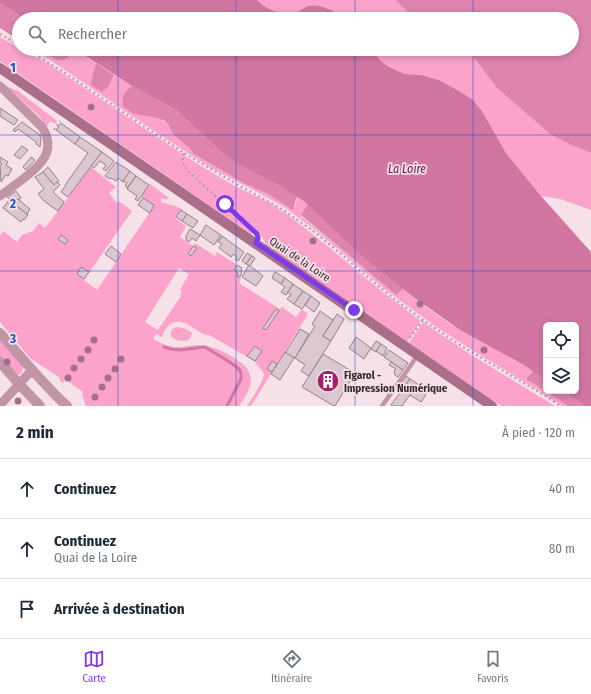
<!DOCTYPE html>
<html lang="fr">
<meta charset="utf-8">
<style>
body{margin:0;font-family:"Fira Sans Condensed",sans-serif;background:#f2f2f3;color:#1f2937}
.controls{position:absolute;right:12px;bottom:12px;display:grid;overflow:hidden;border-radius:6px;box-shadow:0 2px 6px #0003}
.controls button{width:36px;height:36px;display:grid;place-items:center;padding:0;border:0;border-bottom:1px solid #e0e1e3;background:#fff;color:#1f2937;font:20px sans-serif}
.stop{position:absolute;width:12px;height:12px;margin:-9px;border:3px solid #7c3aed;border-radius:50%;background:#fff}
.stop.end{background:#7c3aed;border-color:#fff;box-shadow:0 1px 4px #0008}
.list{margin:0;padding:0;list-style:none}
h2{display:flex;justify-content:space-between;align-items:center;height:52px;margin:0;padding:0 16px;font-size:17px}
h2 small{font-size:13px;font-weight:400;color:#747a83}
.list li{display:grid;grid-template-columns:26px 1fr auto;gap:12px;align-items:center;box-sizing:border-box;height:60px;padding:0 16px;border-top:1px solid #e0e1e3}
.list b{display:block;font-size:15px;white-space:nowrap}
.list p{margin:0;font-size:13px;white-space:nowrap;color:#747a83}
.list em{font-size:13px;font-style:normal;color:#747a83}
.icon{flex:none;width:22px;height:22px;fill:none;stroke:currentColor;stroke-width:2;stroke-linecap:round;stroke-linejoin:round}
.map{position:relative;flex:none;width:591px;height:406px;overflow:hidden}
.search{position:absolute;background:#fff;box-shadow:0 2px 6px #0003;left:12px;right:12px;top:12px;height:44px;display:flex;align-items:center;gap:10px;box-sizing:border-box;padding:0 14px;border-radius:22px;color:#747a83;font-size:15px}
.sheet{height:232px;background:#fff}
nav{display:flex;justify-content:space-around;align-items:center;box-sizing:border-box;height:56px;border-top:1px solid #e0e1e3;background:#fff;font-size:11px;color:#747a83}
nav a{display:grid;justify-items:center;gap:2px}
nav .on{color:#7c3aed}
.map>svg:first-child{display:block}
.green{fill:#fba3ca;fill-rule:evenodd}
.forest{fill:#df84ad}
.water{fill:#d076a0}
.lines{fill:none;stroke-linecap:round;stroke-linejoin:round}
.stream{stroke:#d076a0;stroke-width:3}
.building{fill:#dcc6cf;stroke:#958189}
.path{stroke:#ac9ba1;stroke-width:2;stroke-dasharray:2 3;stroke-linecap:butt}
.service{stroke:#c096a7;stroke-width:4.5}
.minor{stroke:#c096a7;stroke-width:9}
.tertiary{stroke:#c096a7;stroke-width:10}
.secondary{stroke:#aa6e88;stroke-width:10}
.tree{fill:#a56e8b}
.route{stroke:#7c3aed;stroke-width:5}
.grid{fill:none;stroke:#1d4ed8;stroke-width:1;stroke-opacity:0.55}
.labels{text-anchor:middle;stroke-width:3.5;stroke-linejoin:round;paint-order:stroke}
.street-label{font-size:11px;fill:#352c2f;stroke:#f7e1e9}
.poi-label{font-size:11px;font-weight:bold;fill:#352c2f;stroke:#f7e1e9;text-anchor:start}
.water-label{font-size:12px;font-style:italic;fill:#641340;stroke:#f7e1e9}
.grid-label{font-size:13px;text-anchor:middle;font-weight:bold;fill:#1d4ed8;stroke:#f7e1e9;stroke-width:3.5;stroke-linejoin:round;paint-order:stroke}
</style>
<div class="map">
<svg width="591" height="406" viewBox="0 0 591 406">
<rect width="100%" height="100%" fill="#f7e1e9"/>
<!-- green -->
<g class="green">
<path d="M 257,0 L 395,0 L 415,19 L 346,19 C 335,10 321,8 307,6 C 304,8 301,11 299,12 C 284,18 267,10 257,0 Z"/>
<path d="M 0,37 L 19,48 L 19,49 L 21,49 L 52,66 L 193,161 L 233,185 L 270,203 L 287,214 L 325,244 L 384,293 L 421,321 L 408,341 L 407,342 L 267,245 C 262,238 262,234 252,231 L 251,234 L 0,61 Z"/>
<path d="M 30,49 L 36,49 L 51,58 L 60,59 L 66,59 L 73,52 L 86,57 L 96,63 L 93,73 L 108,87 L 114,75 L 132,86 C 123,93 122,95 123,107 L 134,114 L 151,117 L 160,119 L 165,122 L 168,124 L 173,134 L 190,149 L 194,154 L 209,163 L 245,184 L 268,194 L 293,209 L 296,203 L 297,196 L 308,204 L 301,216 L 396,295 L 403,289 C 421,303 440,318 460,330 C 484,344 510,356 533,371 L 526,379 L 568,406 L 562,406 L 541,392 L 475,352 L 435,326 L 387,291 L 314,229 L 284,207 L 272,200 L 211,168 L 160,135 L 50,60 Z"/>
<path d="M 372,49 L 464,49 L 472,55 L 497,88 L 550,134 L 571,145 L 591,153 L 591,210 L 560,199 L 541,196 L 506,153 L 482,111 L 473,100 L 461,92 L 439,80 L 421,75 L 405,74 L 389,67 L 380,60 Z"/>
<path d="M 6,86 L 18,91 L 57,121 L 55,124 L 50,121 L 47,126 L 46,125 L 39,116 Z"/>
<path d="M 91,167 L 116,187 L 109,193 L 117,203 L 119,201 L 132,211 L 84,280 L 97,290 L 154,206 L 141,197 L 150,184 L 168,197 L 167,200 L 161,198 L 161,202 L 175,206 L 182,209 L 175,218 L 186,226 L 180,237 L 193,246 L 195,243 L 215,256 L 217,252 L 237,265 L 234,270 L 237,272 L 238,274 L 237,276 L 241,278 L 239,283 L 280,309 L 282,307 L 296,317 L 302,309 L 308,314 L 251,406 L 247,406 L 255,394 L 262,381 L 264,375 L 263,372 L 254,361 L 209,335 C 203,336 198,330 192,327 C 178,318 168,320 162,337 L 156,334 L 153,339 C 161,343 170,348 179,347 C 189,347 198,343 207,346 C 216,348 225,352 233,357 C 236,360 240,362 243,364 C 258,378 248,393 239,406 L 86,406 L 82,395 L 83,392 L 65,379 L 63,383 L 59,380 L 60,378 L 30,358 L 0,322 L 0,236 L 3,231 L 17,242 L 22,235 L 33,231 L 39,223 L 45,228 ZM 179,268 L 189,274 L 180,290 L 182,292 L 180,295 L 181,296 L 158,330 L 145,322 Z"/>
<path d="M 423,322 L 470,354 L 555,406 L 501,406 L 409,343 Z"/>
<path d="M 177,327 L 184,328 L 191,332 L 192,334 L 189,340 C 183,342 175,341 171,336 C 170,331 172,328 177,327 Z"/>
<path d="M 0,337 L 23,366 C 23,371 22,375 16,375 L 0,358 Z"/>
</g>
<!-- forest -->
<g class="forest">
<path d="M 395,0 L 591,0 L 591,153 L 571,145 L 550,134 L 497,88 L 472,55 L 464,49 L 572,49 L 572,19 L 415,19 Z"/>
<path d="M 0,3 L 25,19 L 19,19 L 19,40 L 0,28 Z"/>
<path d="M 36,49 L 68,49 L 73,52 C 71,54 68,58 66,59 C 57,63 43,53 36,49 Z"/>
<path d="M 96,63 L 114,75 L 108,87 L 102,92 L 91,85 L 93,73 Z"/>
<path d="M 132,86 L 176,110 L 216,147 L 297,196 L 293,210 L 268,194 L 245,184 L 194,154 L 190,149 L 173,134 L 168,124 L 165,121 L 160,119 L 151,117 L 134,114 L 123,107 C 122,95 123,93 132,86 Z"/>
<path d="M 308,204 L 369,263 L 403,289 L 396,295 L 301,215 Z"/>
<path d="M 533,371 L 546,380 L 546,391 L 563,391 L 585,406 L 568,406 L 526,379 Z"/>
</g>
<!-- water -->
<g class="water">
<path d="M 0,0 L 257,0 C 267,10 283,17 297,12 C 301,11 304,7 308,6 C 319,3 338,12 346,19 L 25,19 L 0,3 Z"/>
<path d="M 68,49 L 372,49 L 380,60 L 389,67 L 405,74 L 421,75 L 439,80 L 461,92 L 473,100 L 482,111 L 506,153 L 541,196 L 591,252 L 591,406 L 585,406 L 563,391 L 576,391 L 576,325 L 546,325 L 546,380 L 522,364 L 460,330 L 416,299 L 369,263 L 304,201 L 277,184 L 235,162 L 216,147 L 176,110 L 132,86 L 89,58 Z"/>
</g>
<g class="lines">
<!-- stream -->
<path class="stream" d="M 164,347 L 171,349 L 180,350 L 205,347 L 231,363 L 239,369 L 241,373 L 241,379 L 227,406"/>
</g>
<!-- building -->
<g class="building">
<path d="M 0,108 L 18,120 L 14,125 L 0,116 Z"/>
<path d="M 22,122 L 40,135 L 41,139 L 40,147 L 36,144 L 36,142 L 18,129 L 15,132 L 13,130 Z"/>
<path d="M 61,123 L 80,137 L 75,144 L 56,130 Z"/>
<path d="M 80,137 L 102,152 L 68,197 L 61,192 L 66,185 L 65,185 L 88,153 L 75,144 Z"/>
<path d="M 22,146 L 28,150 L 20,159 L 14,155 Z"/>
<path d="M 102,152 L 114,161 L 106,171 L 103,169 L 106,165 L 100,161 L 94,168 L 91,166 Z"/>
<path d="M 0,157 L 8,162 L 6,165 L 12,169 L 8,176 L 6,175 L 1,182 L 0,166 L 2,164 L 0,163 Z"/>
<path d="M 31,157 L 35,160 L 26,170 L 23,167 Z"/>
<path d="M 116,162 L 130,171 L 123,182 L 118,178 L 116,181 L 111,178 L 110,179 L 105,176 Z"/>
<path d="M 48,167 L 59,181 L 54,185 L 43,172 Z"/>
<path d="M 130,171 L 136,176 L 127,188 L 125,186 L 127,183 L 123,181 Z"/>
<path d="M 43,172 L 54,185 L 57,182 L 60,185 L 53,192 L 64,202 L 58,211 L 44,201 L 38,194 L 44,189 L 35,177 Z"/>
<path d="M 136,176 L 149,185 L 138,201 L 135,199 L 137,196 L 127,189 Z"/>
<path d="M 16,191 L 21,198 L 14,203 L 7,197 Z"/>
<path d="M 143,198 L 154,205 L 150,213 L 138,205 Z"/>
<path d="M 18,199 L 30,209 L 27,214 L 13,203 Z"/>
<path d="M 9,200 L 28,215 L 24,220 L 23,219 L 21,222 L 3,208 Z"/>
<path d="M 181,210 L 187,214 L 182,221 L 176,217 Z"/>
<path d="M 187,214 L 198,221 L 193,228 L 182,221 Z"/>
<path d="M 206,225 L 221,235 L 214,245 L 200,235 Z"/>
<path d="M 190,229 L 200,235 L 196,241 L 192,238 L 189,242 L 186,240 L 186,236 Z"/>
<path d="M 61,235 L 68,240 L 65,244 L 58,239 Z"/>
<path d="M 222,236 L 244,252 L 238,261 L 235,259 L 237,257 L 233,254 L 231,257 L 219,248 L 222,244 L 218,242 Z"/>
<path d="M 111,246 L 121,254 L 116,262 L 105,254 Z"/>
<path d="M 193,246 L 197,248 L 191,256 L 188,254 Z"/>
<path d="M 247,253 L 252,256 L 246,264 L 242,261 Z"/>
<path d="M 252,256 L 255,258 L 250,266 L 246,264 Z"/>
<path d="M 237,265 L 242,268 L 241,270 L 242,271 L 240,277 L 237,276 L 238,274 L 237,273 L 237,272 L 234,270 Z"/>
<path d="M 249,265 L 263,276 L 256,286 L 242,277 Z"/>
<path d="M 81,267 L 89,272 L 84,279 L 77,274 Z"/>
<path d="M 275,272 L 285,278 L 281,284 L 272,278 Z"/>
<path d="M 285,278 L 293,284 L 286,295 L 281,292 L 285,287 L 281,284 Z"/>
<path d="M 293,284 L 303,291 L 294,304 L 287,299 L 291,294 L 288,292 Z"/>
<path d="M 303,291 L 311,296 L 302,309 L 294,304 Z"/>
<path d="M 311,296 L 320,303 L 314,312 L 305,305 Z"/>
<path d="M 276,309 L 279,311 L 266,330 L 263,328 Z"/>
<path d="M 320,311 L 333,320 L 323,336 L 331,341 L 309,376 L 301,371 L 305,365 L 295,358 L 315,326 L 312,324 Z"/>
<path d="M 337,314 L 344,319 L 331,341 L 323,336 Z"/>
<path d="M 300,329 L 309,334 L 295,358 L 285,353 Z"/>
<path d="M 356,337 L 371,348 L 364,359 L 349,348 Z"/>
<path d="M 376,341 L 381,344 L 376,352 L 371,349 Z"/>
<path d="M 381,344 L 387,348 L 383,356 L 376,351 Z"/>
<path d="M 255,346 L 262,351 L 255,361 L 247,356 Z"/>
<path d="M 389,350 L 408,363 L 403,370 L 384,357 Z"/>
<path d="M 285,352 L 294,358 L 280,380 L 271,374 Z"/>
<path d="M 323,354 L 355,373 L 335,406 L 334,406 L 302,387 Z"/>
<path d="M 272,361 L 277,364 L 272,372 L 267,369 Z"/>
<path d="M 391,362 L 403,370 L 398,377 L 395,375 L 394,371 L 396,369 L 389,365 Z"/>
<path d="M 406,376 L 410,379 L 404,387 L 400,385 Z"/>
<path d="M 410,379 L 418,384 L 402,406 L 393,406 L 391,405 Z"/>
<path d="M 418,384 L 428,391 L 421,402 L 410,395 Z"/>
</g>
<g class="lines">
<!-- path -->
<g class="path">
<path d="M 0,34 L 19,45"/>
<path d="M 26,49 L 62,71 L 184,153 L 238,185 L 282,209 L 316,233 L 370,279 L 393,298 L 423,320 L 463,347 L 549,398 L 560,406"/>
<path d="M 54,130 L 60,121"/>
<path d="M 184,153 C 181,163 184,165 189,172 L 247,225"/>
<path d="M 410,338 L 423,320"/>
</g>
<!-- service -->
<path class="service" d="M 382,406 L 418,355"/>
<!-- minor -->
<g class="minor">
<path d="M 0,86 L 42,127 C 57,151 41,165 23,179 C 15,185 8,190 0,196"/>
<path d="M 0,405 L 32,370"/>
</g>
<!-- tertiary -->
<g class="tertiary">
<path d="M 0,333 C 22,358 43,384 67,406"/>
<path d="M 0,362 L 19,384 L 40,406"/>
</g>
<!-- secondary -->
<path class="secondary" d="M 0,68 L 492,406"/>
</g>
<!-- trees -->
<g class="tree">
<circle cx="91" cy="107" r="3.5"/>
<circle cx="313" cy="241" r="3.5"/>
<circle cx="420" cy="304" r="3.5"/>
<circle cx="94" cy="340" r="3.5"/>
<circle cx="88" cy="350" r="3.5"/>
<circle cx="484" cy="350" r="3.5"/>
<circle cx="81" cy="359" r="3.5"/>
<circle cx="121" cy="359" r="3.5"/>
<circle cx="7" cy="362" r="3.5"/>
<circle cx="74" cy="368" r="3.5"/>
<circle cx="115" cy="369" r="3.5"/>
<circle cx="68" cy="378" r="3.5"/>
<circle cx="108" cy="378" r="3.5"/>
<circle cx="102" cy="387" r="3.5"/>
<circle cx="95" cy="397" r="3.5"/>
<circle cx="18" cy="401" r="3.5"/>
</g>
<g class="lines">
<!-- route -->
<path class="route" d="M 225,204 L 257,234 L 258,238 L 256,243 L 354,310"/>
</g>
<!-- grid -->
<path class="grid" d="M 118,0 L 118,19M 236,0 L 236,19M 355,0 L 355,19M 473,0 L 473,19M 118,49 L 118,406M 236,49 L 236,406M 355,49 L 355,406M 473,49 L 473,406M 0,135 L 591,135M 0,271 L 591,271"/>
<!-- icons -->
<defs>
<g id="building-disc" transform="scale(1.15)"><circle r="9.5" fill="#a41e6a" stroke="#f7e1e9"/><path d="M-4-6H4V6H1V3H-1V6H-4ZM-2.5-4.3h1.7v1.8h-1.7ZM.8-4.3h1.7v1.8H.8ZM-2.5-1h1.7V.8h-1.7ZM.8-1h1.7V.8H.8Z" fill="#fff"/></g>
</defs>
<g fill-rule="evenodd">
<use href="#building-disc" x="328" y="381"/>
</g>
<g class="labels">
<!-- street labels -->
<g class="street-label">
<text transform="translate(300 259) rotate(34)" y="4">Quai de la Loire</text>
</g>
<!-- poi labels -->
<g class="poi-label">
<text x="344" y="379">Figarol -<tspan x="344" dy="13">Impression Numérique</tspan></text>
</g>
<!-- water labels -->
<g class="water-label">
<text x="407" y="173">La Loire</text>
</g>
</g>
<g class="grid-label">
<text x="13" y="72">1</text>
<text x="13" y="208">2</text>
<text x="13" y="343">3</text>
</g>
</svg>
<div class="controls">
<button><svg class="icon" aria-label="locate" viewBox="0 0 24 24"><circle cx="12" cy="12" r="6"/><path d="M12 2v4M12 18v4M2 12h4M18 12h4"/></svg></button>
<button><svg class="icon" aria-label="layers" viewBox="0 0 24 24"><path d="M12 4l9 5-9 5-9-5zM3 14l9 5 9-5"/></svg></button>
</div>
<div class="stop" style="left:225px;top:204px"></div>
<div class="stop end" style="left:354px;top:310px"></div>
<div class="search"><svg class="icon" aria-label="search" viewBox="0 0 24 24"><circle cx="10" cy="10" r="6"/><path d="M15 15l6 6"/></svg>Rechercher</div>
</div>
<section class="sheet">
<h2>2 min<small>À pied · 120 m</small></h2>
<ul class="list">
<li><svg class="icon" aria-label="ahead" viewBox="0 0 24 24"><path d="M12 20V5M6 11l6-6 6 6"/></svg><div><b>Continuez</b></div><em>40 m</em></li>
<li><svg class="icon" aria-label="ahead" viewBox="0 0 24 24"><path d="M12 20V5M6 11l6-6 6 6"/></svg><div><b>Continuez</b><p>Quai de la Loire</p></div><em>80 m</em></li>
<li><svg class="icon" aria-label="arrive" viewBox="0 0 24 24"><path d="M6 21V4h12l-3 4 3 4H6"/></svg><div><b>Arrivée à destination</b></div></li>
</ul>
</section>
<nav>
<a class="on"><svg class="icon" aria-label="map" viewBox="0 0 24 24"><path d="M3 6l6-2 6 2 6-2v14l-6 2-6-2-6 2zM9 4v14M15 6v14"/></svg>Carte</a>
<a><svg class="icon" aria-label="directions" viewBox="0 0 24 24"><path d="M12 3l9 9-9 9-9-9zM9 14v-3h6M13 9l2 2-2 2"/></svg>Itinéraire</a>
<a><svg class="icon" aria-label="saved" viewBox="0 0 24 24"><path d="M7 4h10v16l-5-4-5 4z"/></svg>Favoris</a>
</nav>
